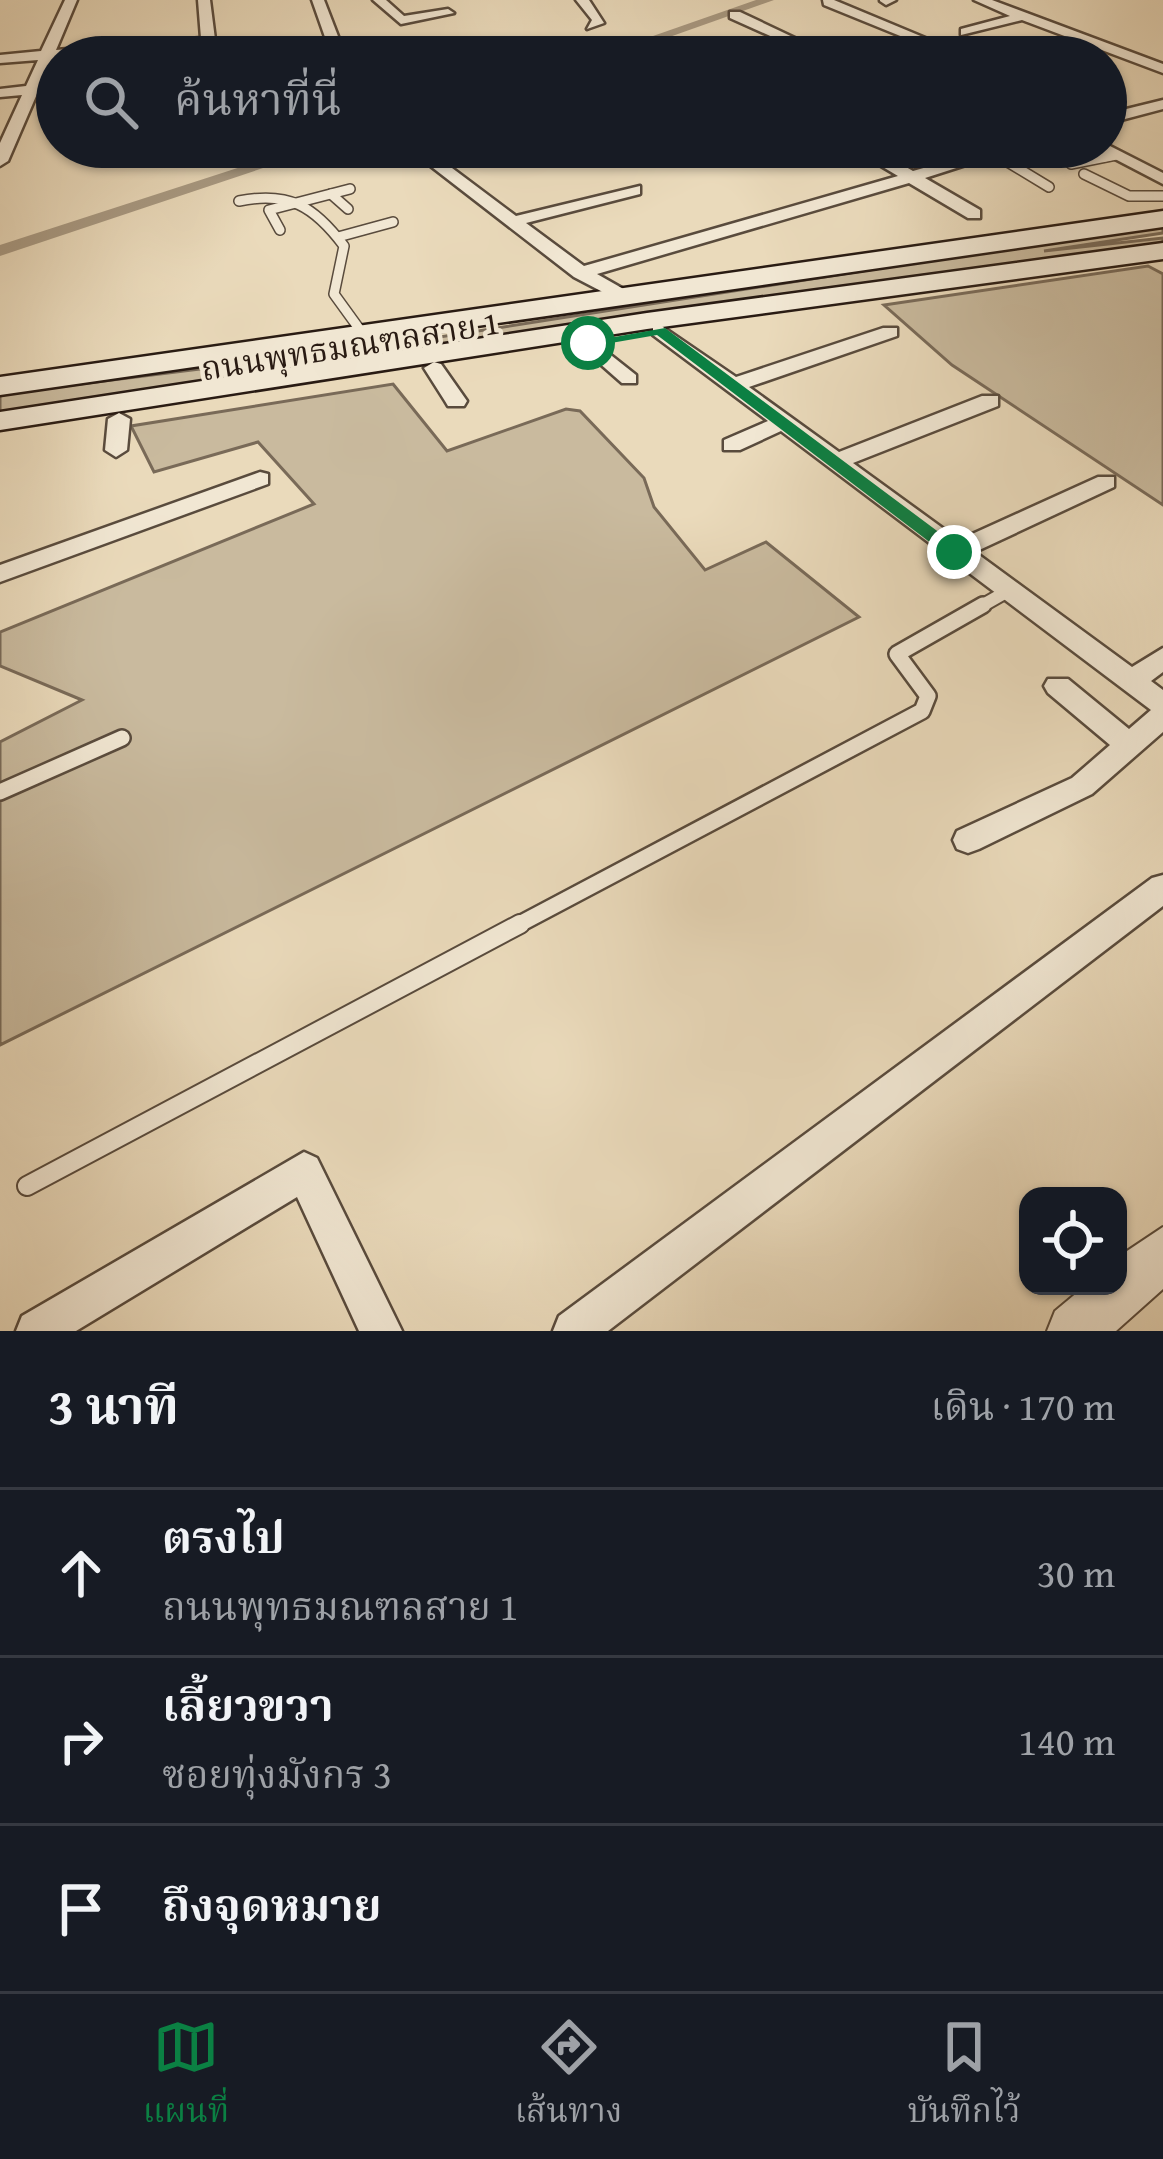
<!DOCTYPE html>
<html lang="th">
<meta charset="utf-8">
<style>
body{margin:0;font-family:"Gentium Book Plus","Noto Serif Thai",serif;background:#242831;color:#f1f3f6}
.controls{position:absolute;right:36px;bottom:36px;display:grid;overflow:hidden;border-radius:24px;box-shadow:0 3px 9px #0004}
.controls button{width:108px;height:108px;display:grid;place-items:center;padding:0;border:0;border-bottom:3px solid #363941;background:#171b24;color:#f1f3f6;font:60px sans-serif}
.stop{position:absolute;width:36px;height:36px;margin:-27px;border:9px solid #0b8043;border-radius:50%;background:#fff}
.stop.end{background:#0b8043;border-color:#fff;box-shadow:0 3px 12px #0008}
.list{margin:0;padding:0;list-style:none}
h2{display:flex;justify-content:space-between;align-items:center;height:156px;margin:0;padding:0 48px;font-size:51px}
h2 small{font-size:39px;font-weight:400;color:#9ea1a6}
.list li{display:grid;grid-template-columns:78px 1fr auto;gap:36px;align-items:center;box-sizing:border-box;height:168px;padding:0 48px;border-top:3px solid #363941}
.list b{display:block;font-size:45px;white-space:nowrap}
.list p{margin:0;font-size:39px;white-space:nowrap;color:#9ea1a6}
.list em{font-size:39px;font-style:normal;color:#9ea1a6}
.icon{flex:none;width:66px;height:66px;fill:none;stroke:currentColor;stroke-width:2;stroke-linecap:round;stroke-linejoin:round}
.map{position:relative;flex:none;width:1163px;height:1331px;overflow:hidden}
.search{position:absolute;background:#171b24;box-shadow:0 3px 9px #0004;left:36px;right:36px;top:36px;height:132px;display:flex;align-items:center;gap:30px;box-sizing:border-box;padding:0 42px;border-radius:66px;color:#9ea1a6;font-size:45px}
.sheet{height:660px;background:#171b24}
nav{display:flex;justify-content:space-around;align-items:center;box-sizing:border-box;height:168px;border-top:3px solid #363941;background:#171b24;font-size:33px;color:#9ea1a6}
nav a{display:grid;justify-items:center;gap:6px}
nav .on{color:#0b8043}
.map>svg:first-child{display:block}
.green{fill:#c9ba9e;stroke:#796a58;stroke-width:3}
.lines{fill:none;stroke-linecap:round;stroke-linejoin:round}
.canal{fill:#a89982;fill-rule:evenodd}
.service-far4-casing{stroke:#594b3d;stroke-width:10}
.service-far3-casing{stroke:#594b3d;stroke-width:12}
.service-far2-casing{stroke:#594b3d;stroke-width:16}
.service-far1-casing{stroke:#594b3d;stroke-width:20}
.service-casing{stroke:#594b3d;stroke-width:22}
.minor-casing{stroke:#594b3d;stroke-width:5}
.tertiary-casing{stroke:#594b3d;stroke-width:4}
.secondary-casing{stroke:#291b13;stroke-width:5}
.service-far4{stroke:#f1e7d3;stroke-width:8}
.service-far3{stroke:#f1e7d3;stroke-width:9}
.service-far2{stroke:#f1e7d3;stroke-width:12}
.service-far1{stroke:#f1e7d3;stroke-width:15}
.service{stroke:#f1e7d3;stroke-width:18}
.minor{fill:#f1e7d3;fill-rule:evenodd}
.tertiary{fill:#f1e7d3;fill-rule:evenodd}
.secondary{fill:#f1e7d3;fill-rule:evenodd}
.route{fill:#0b8043}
.labels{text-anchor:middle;stroke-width:9;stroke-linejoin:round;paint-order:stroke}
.far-street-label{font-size:33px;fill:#291b13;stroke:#f1e7d3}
</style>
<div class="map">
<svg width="1163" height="1331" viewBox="0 0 1163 1331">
<rect width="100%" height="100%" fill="#eadabb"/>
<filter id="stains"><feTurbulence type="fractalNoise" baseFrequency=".00167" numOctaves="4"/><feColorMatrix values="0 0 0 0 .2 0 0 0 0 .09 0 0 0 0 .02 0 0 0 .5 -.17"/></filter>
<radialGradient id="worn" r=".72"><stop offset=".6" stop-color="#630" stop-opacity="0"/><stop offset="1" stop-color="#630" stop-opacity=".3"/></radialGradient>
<!-- green -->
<g class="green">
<path d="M 1163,224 L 1163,233 L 1044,251 L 1163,238 L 1163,245 L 0,428 L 0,394 L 369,348 Z"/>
<path d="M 1148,266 L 1163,274 L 1163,505 L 952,365 L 884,305 Z"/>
<path d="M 393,384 L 447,451 L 566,409 L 580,411 L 644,478 L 654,507 L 705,570 L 766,542 L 859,617 L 0,1045 L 0,742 L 82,700 L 0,666 L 0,632 L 314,504 L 258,442 L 154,472 L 131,426 Z"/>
</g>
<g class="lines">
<!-- canal -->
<g class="canal">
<path d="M 756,0 L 774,0 L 613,57 L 593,57 Z"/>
<path d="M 302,147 L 326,147 L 0,256 L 0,245 Z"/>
</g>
<!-- service-far4 casing -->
<g class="service-far4-casing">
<g id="service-far4">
<path d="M 993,153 L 1001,158"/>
<path d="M 1102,158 L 1116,155"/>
</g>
</g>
<!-- service-far3 casing -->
<g class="service-far3-casing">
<g id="service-far3">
<path d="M 996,155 L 1049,187"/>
<path d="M 1071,164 L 1116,155"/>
<path d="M 1084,174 L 1129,196 L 1163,196"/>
<path d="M 331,194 L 348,209"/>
<path d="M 239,201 C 289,191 314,206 344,246 L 334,294 L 363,334"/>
<path d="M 280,230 L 269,210 L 350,189"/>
<path d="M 338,237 L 393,222"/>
</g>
</g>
<!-- service-far2 casing -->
<g class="service-far2-casing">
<path id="service-far2" d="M 978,608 L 1006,592"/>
</g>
<!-- service-far1 casing -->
<g class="service-far1-casing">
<g id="service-far1">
<path d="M 0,792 L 122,738"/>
<path d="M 514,927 L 922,711 L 928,696 L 897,654 L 983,605"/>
</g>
</g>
<!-- service casing -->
<g class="service-casing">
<path id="service" d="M 27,1186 L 520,924"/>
</g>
<!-- minor casing -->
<g class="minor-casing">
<g id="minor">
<path d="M 65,0 L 77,0 L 56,50 L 201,38 L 198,0 L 210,0 L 217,55 L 204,57 L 202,47 L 52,59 L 8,161 L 0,166 L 0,143 L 22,95 L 0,97 L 0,89 L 26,86 L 38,60 L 0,63 L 0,55 L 41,51 Z"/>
<path d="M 312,0 L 324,0 L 346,57 L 332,57 Z"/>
<path d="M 373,0 L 386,0 L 404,16 L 448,9 L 454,13 L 401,24 Z"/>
<path d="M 576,0 L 589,0 L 604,23 L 587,29 L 592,20 Z"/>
<path d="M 823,0 L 834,0 L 971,57 L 952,57 L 824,5 Z"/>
<path d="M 896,0 L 886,5 L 880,1 L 880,0 Z"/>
<path d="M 974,0 L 992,0 L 1163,64 L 1163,73 L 1022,20 L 961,35 L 961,29 L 1010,16 Z"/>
<path d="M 730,12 L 740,12 L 835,57 L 817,57 L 730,18 Z"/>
<path d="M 1163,100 L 1163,109 L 1106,124 L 1106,114 Z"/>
<path d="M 1106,144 L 1163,173 L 1163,184 L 1092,147 Z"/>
<path d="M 218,147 L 234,147 L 234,162 L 222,162 Z"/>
<path d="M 406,147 L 424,147 L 516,216 L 640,186 L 640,194 L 526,223 L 584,266 L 898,176 L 866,157 L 829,155 L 829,149 L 875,149 L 913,171 L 997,147 L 1022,147 L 925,178 L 980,210 L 980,218 L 968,218 L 909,183 L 597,274 L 627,291 L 627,299 L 620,301 L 574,277 Z"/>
<path d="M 660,325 L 736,377 L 883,328 L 897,328 L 897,336 L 749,387 L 839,452 L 982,396 L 998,396 L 998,406 L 853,463 L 959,540 L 1098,477 L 1114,477 L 1114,487 L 975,552 L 1132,667 L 1163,648 L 1163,672 L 1151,681 L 1163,690 L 1163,732 L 1092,794 L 979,849 L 968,853 L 957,849 L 953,840 L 957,831 L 1072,778 L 1110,745 L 1048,693 L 1044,686 L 1048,679 L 1068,679 L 1129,729 L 1151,710 L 781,431 L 740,450 L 724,450 L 724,440 L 768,421 L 653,335 L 653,327 Z"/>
<path d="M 588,337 L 636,375 L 636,383 L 622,383 L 581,347 L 578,343 Z"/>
<path d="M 434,362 L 441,364 L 467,401 L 464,406 L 448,406 L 445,401 L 424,368 Z"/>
<path d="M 119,413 L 130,419 L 127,450 L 116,457 L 105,450 L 108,419 Z"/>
<path d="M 260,472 L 268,474 L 268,484 L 0,582 L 0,565 Z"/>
<path d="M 1163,875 L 1163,906 L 608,1331 L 553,1331 L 559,1316 L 1152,878 Z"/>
<path d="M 304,1152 L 317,1158 L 402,1331 L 359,1331 L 297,1197 L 76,1331 L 16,1331 L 22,1316 Z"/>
</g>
</g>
<!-- tertiary casing -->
<g class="tertiary-casing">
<path id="tertiary" d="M 1163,1227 L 1163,1289 L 1116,1331 L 1047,1331 L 1055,1311 L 1085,1286 L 1118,1286 L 1118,1257 Z"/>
</g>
<!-- secondary casing -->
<g class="secondary-casing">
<g id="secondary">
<path d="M 1163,211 L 1163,227 L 0,395 L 0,377 Z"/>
<path d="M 1163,243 L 1163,259 L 647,329 L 0,430 L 0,412 L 647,313 Z"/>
</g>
</g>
<!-- service-far4 -->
<use href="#service-far4" class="service-far4"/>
<!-- service-far3 -->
<use href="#service-far3" class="service-far3"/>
<!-- service-far2 -->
<use href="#service-far2" class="service-far2"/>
<!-- service-far1 -->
<use href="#service-far1" class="service-far1"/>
<!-- service -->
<use href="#service" class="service"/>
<!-- minor -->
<use href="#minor" class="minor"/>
<!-- tertiary -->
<use href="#tertiary" class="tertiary"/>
<!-- secondary -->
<use href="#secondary" class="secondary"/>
</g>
<!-- route -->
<path class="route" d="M 665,328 L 960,548 L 960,556 L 948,556 L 657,335 L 588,347 L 581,343 Z"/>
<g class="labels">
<!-- far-street labels -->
<g class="far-street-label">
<text transform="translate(350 345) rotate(-9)" y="12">ถนนพุทธมณฑลสาย 1</text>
</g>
</g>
<rect width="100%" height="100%" filter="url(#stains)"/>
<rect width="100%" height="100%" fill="url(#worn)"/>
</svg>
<div class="controls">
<button><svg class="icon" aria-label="locate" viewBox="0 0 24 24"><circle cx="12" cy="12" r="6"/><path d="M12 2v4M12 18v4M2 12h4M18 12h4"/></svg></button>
</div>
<div class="stop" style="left:588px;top:343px"></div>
<div class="stop end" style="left:954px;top:552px"></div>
<div class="search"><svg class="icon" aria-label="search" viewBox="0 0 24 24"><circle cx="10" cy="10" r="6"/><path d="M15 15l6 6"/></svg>ค้นหาที่นี่</div>
</div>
<section class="sheet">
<h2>3 นาที<small>เดิน · 170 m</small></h2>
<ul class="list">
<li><svg class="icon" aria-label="ahead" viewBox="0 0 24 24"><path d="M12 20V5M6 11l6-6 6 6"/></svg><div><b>ตรงไป</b><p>ถนนพุทธมณฑลสาย 1</p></div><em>30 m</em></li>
<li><svg class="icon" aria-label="right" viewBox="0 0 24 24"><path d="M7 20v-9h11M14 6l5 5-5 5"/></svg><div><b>เลี้ยวขวา</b><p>ซอยทุ่งมังกร 3</p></div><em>140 m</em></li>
<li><svg class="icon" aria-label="arrive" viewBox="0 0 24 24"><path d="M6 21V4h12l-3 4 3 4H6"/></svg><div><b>ถึงจุดหมาย</b></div></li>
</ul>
</section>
<nav>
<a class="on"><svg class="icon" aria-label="map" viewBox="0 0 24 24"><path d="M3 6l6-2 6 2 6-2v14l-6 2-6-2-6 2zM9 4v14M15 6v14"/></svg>แผนที่</a>
<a><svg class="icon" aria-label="directions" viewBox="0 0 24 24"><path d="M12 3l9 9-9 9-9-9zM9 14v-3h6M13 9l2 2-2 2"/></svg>เส้นทาง</a>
<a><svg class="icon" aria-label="saved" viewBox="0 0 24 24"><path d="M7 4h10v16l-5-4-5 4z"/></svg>บันทึกไว้</a>
</nav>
